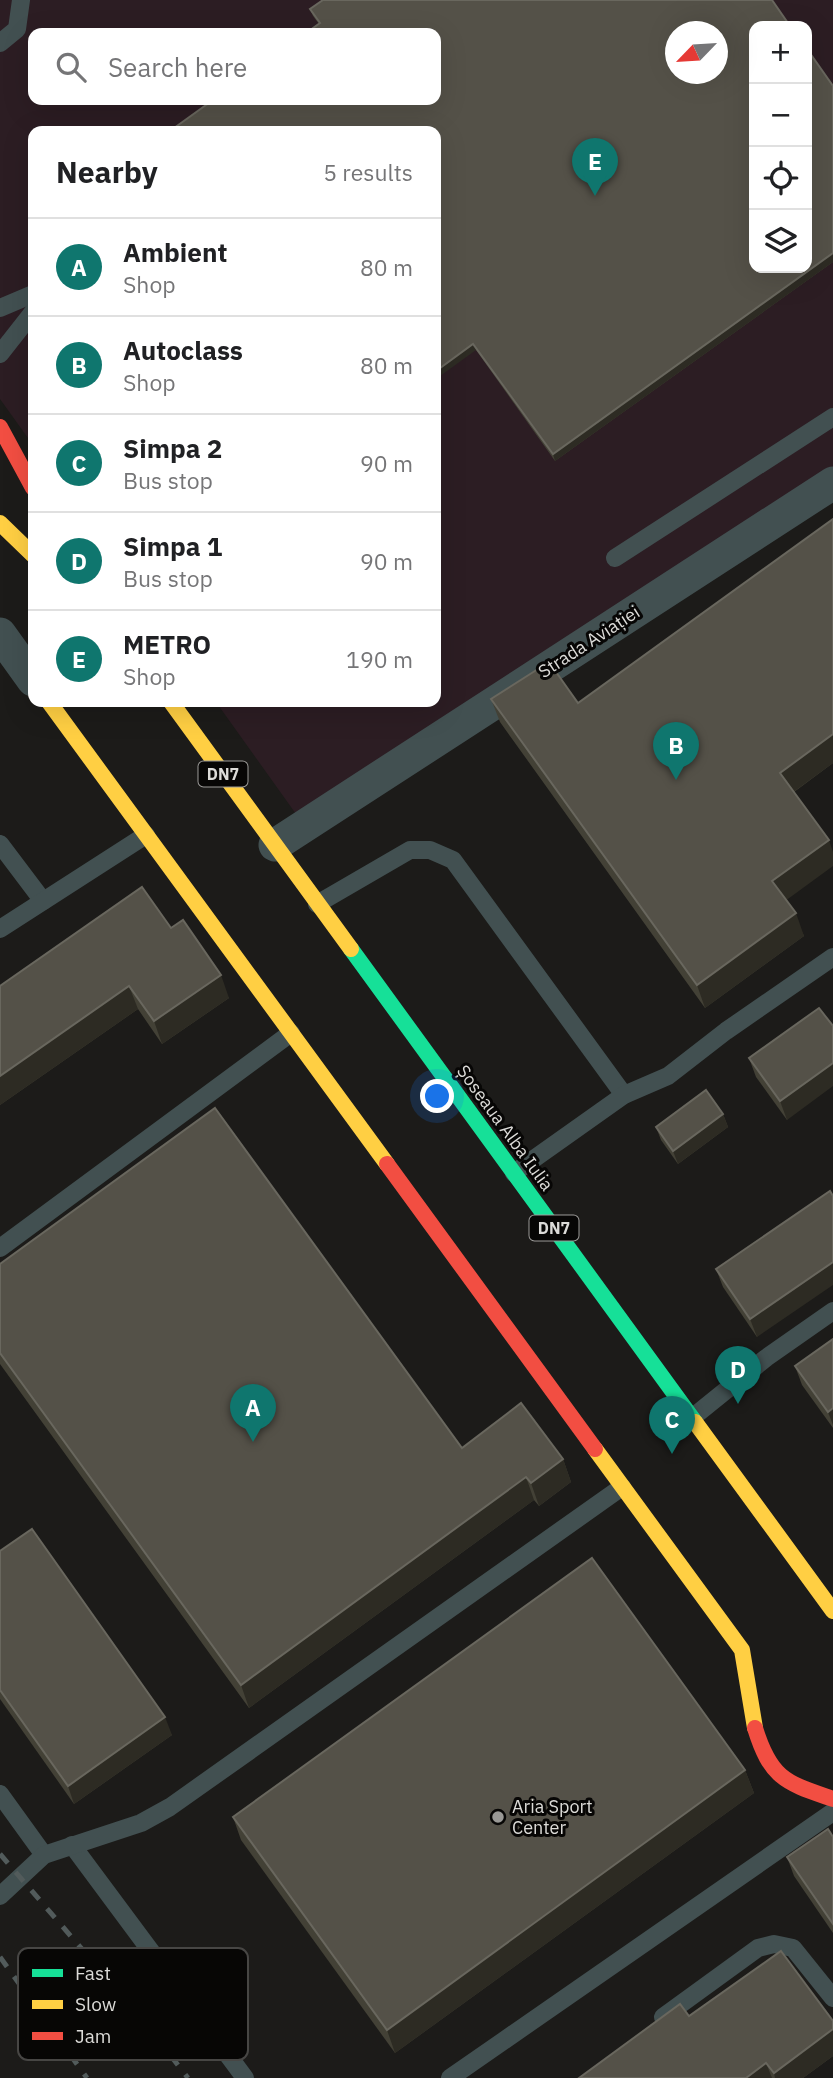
<!DOCTYPE html>
<meta charset="utf-8">
<style>
body{margin:0;font-family:"IBM Plex Sans",sans-serif;background:#f6f6f6;color:#202124}
.controls{position:absolute;right:21px;top:21px;display:grid;overflow:hidden;border-radius:14px;box-shadow:0 7px 28px #0002}
.controls button{width:63px;height:63px;display:grid;place-items:center;padding:0;border:0;border-bottom:2px solid #e0e0e0;background:#fff;color:#202124;font:35px sans-serif}
.compass{position:absolute;left:665px;top:21px;width:63px;height:63px;border-radius:50%;background:#fff;box-shadow:0 7px 28px #0002;rotate:245deg}
.you{position:absolute;left:438px;top:1097px;width:24px;height:24px;margin:-18px;border:5px solid #fff;border-radius:50%;background:#1a73e8;box-shadow:0 0 0 10px #1a73e833}
.badge{display:grid;place-items:center;width:46px;height:46px;border-radius:50%;background:#0f766e;color:#fff;font-size:23px;font-weight:700}
.pin{position:absolute;translate:-50% -58px;filter:drop-shadow(0 2px 4px #0008)}
.pin::after{content:'';position:absolute;top:37px;width:24px;height:21px;background:inherit;clip-path:polygon(0 0,100% 0,50% 100%)}
.list{margin:0;padding:0;list-style:none}
h2{display:flex;justify-content:space-between;align-items:center;height:91px;margin:0;padding:0 28px;font-size:30px}
h2 small{font-size:23px;font-weight:400;color:#757577}
.list li{display:grid;grid-template-columns:46px 1fr auto;gap:21px;align-items:center;box-sizing:border-box;height:98px;padding:0 28px;border-top:2px solid #e0e0e0}
.list b{display:block;font-size:26px;white-space:nowrap}
.list p{margin:0;font-size:23px;white-space:nowrap;color:#757577}
.list em{font-size:23px;font-style:normal;color:#757577}
.icon{flex:none;width:38px;height:38px;fill:none;stroke:currentColor;stroke-width:2;stroke-linecap:round;stroke-linejoin:round}
.map{position:relative;flex:none;width:833px;height:2078px;overflow:hidden}
.search{position:absolute;background:#fff;box-shadow:0 7px 28px #0002;left:28px;top:28px;width:413px;height:77px;display:flex;align-items:center;gap:18px;box-sizing:border-box;padding:0 24px;border-radius:14px;color:#757577;font-size:26px}
.panel{position:absolute;background:#fff;box-shadow:0 7px 28px #0002;left:28px;top:126px;width:413px;height:581px;border-radius:14px}
.map>svg:first-child{display:block}
.commercial{fill:#2c1d23;fill-rule:evenodd}
.lines{fill:none;stroke-linecap:round;stroke-linejoin:round}
.lane{stroke:#425051;stroke-width:18}
.street{stroke:#425051;stroke-width:33}
.fast{stroke:#16e098;stroke-width:16}
.slow{stroke:#ffcf43;stroke-width:16}
.jam{stroke:#f24e42;stroke-width:16}
.rail{stroke:#525b5b;stroke-width:5;stroke-dasharray:12 12;stroke-linecap:butt}
.wall{fill:#434136}
.shaded-wall{fill:#2d2b23}
.building{fill:#545148;stroke:#69675e;stroke-width:2;fill-rule:evenodd}
.poi-dot{fill:#999895;stroke:#070605;stroke-width:2.5}
.labels{text-anchor:middle;stroke-width:6;stroke-linejoin:round;paint-order:stroke}
.shield{fill:#070605;stroke:#9c9b99;stroke-width:2}
.shield-label{font-size:16px;font-weight:bold;fill:#dcdbd8}
.street-label{font-size:18px;fill:#dcdbd8;stroke:#070605}
.poi-label{font-size:18px;fill:#dcdbd8;stroke:#070605;text-anchor:start}
.key{fill:#070605;stroke:#474644;stroke-width:2}
.key-label{font-size:19px;fill:#dcdbd8}
</style>
<div class="map">
<svg width="833" height="2078" viewBox="0 0 833 2078">
<rect width="100%" height="100%" fill="#1c1b19"/>
<!-- commercial -->
<path class="commercial" d="M 0,0 L 833,0 L 833,498 L 311,835 L 216,702 L 436,702 L 436,131 L 33,131 L 33,445 L 0,399 ZM 754,26 L 807,26 L 807,268 L 754,268 ZM 676,32 L 718,32 L 718,74 L 676,74 ZM 33,33 L 436,33 L 436,100 L 33,100 Z"/>
<g class="lines">
<!-- lane -->
<g class="lane">
<path d="M 0,43 L 17,29 L 21,0"/>
<path d="M 0,308 L 33,294"/>
<path d="M 0,354 L 33,312"/>
<path d="M 615,558 L 833,417"/>
<path d="M 0,844 L 43,901"/>
<path d="M 317,904 L 410,850 L 430,850 L 453,860 L 624,1095"/>
<path d="M 0,929 L 146,835"/>
<path d="M 514,1173 L 624,1095 L 668,1076 L 726,1031 L 833,957"/>
<path d="M 0,1248 L 291,1033"/>
<path d="M 693,1417 L 766,1358 L 833,1311"/>
<path d="M 0,1794 L 44,1855"/>
<path d="M 72,1845 L 245,2078"/>
<path d="M 0,1896 L 44,1855 L 141,1823 L 170,1807 L 622,1487"/>
<path d="M 663,2017 L 758,1948 L 774,1944 L 793,1948 L 833,1998"/>
<path d="M 450,2078 L 833,1812"/>
</g>
<!-- street -->
<g class="street">
<path d="M 0,634 L 33,680"/>
<path d="M 275,845 L 833,483"/>
</g>
<!-- fast -->
<path class="fast" d="M 351,949 L 695,1422"/>
<!-- slow -->
<g class="slow">
<path d="M 0,523 L 33,555"/>
<path d="M 49,702 L 387,1164"/>
<path d="M 171,702 L 351,949"/>
<path d="M 695,1422 L 833,1611"/>
<path d="M 595,1449 L 742,1650 L 755,1728"/>
</g>
<!-- jam -->
<g class="jam">
<path d="M 0,427 L 33,488"/>
<path d="M 387,1164 L 595,1449"/>
<path d="M 755,1728 C 771,1780 787,1783 833,1799"/>
</g>
<!-- rail -->
<g class="rail">
<path d="M 0,1854 L 144,2021 L 188,2078"/>
<path d="M 0,1957 L 87,2078"/>
</g>
</g>
<!-- wall -->
<g class="wall">
<path d="M 310,9 L 833,86 L 833,262 L 555,461 L 476,350 L 319,24 L 313,16 Z"/>
<path d="M 491,699 L 578,703 L 833,763 L 794,792 L 786,900 L 804,936 L 705,1008 L 500,722 Z"/>
<path d="M 171,928 L 229,998 L 162,1044 L 138,1009 L 0,1105 L 0,986 Z"/>
<path d="M 833,1026 L 787,1120 L 756,1077 L 749,1058 Z"/>
<path d="M 723,1114 L 728,1127 L 678,1164 L 661,1140 L 656,1127 Z"/>
<path d="M 833,1196 L 757,1337 L 723,1287 L 716,1269 Z"/>
<path d="M 0,1264 L 462,1448 L 563,1459 L 571,1482 L 539,1506 L 534,1500 L 249,1708 L 0,1364 Z"/>
<path d="M 833,1339 L 833,1428 L 802,1385 L 795,1366 Z"/>
<path d="M 0,1551 L 172,1735 L 74,1804 L 0,1699 Z"/>
<path d="M 745,1770 L 754,1793 L 395,2053 L 241,1840 L 233,1817 Z"/>
<path d="M 833,1837 L 833,1933 L 794,1876 L 787,1857 Z"/>
<path d="M 689,2016 L 833,2056 L 803,2078 L 579,2078 Z"/>
</g>
<!-- shaded-wall -->
<g class="shaded-wall">
<path d="M 833,253 L 833,262 L 555,461 L 553,454 Z"/>
<path d="M 473,344 L 476,350 L 436,379 L 436,371 Z"/>
<path d="M 833,734 L 833,763 L 788,796 L 780,773 Z"/>
<path d="M 829,840 L 833,852 L 833,866 L 781,904 L 772,881 Z"/>
<path d="M 796,913 L 804,936 L 705,1008 L 697,985 Z"/>
<path d="M 221,975 L 229,998 L 162,1044 L 154,1021 Z"/>
<path d="M 129,986 L 138,1009 L 0,1105 L 0,1076 Z"/>
<path d="M 833,1063 L 833,1086 L 787,1120 L 780,1101 Z"/>
<path d="M 723,1114 L 728,1127 L 678,1164 L 673,1151 Z"/>
<path d="M 833,1262 L 833,1285 L 757,1337 L 750,1319 Z"/>
<path d="M 833,1408 L 833,1425 L 828,1412 Z"/>
<path d="M 563,1459 L 571,1482 L 539,1506 L 531,1483 Z"/>
<path d="M 526,1477 L 534,1500 L 249,1708 L 241,1685 Z"/>
<path d="M 165,1717 L 172,1735 L 74,1804 L 68,1786 Z"/>
<path d="M 745,1770 L 754,1793 L 395,2053 L 387,2030 Z"/>
<path d="M 833,2029 L 833,2056 L 803,2078 L 775,2078 L 774,2073 Z"/>
<path d="M 766,2063 L 772,2078 L 746,2078 Z"/>
</g>
<!-- building -->
<g class="building">
<path d="M 323,0 L 772,0 L 790,26 L 754,26 L 754,268 L 807,268 L 807,49 L 833,86 L 833,253 L 553,454 L 473,344 L 436,371 L 436,131 L 170,131 L 213,100 L 436,100 L 436,33 L 306,33 L 320,23 L 310,9 ZM 676,32 L 718,32 L 718,74 L 676,74 Z"/>
<path d="M 833,519 L 833,734 L 780,773 L 829,840 L 772,881 L 796,913 L 697,985 L 491,699 L 549,662 L 578,703 Z"/>
<path d="M 142,887 L 171,928 L 183,920 L 221,975 L 154,1021 L 129,986 L 0,1076 L 0,986 Z"/>
<path d="M 819,1008 L 833,1026 L 833,1063 L 780,1101 L 749,1058 Z"/>
<path d="M 706,1090 L 723,1114 L 673,1151 L 656,1127 Z"/>
<path d="M 215,1108 L 462,1448 L 521,1403 L 563,1459 L 531,1483 L 526,1477 L 241,1685 L 0,1353 L 0,1264 Z"/>
<path d="M 830,1191 L 833,1196 L 833,1262 L 750,1319 L 716,1269 Z"/>
<path d="M 833,1339 L 833,1408 L 828,1412 L 795,1366 Z"/>
<path d="M 32,1529 L 165,1717 L 68,1786 L 0,1690 L 0,1551 Z"/>
<path d="M 592,1558 L 745,1770 L 387,2030 L 233,1817 Z"/>
<path d="M 828,1829 L 833,1837 L 833,1924 L 787,1857 Z"/>
<path d="M 781,1951 L 833,2021 L 833,2029 L 774,2073 L 766,2063 L 746,2078 L 579,2078 L 680,2004 L 689,2016 Z"/>
</g>
<!-- markers -->
<circle class="poi-dot" cx="498" cy="1817" r="7"/>
<g class="labels">
<!-- shield labels -->
<g class="shield">
<rect x="198.5" y="761.5" width="49" height="25" rx="5"/>
<rect x="529.5" y="1215.5" width="49" height="25" rx="5"/>
</g>
<g class="shield-label">
<text x="223" y="780">DN7</text>
<text x="554" y="1234">DN7</text>
</g>
<!-- street labels -->
<g class="street-label">
<text transform="translate(589 642) rotate(-33)" y="6">Strada Aviației</text>
<text transform="translate(505 1128) rotate(54)" y="6">Șoseaua Alba Iulia</text>
</g>
<!-- poi labels -->
<g class="poi-label">
<text x="512" y="1813">Aria Sport<tspan x="512" dy="21">Center</tspan></text>
</g>
</g>
<!-- legend -->
<rect x="18" y="1948" width="230" height="112" rx="10" class="key"/>
<rect x="32" y="1969" width="31" height="8" fill="#16e098"/>
<rect x="32" y="2000" width="31" height="9" fill="#ffcf43"/>
<rect x="32" y="2032" width="31" height="8" fill="#f24e42"/>
<g class="key-label">
<text x="75" y="1980">Fast</text>
<text x="75" y="2011">Slow</text>
<text x="75" y="2043">Jam</text>
</g>
</svg>
<div class="controls">
<button>+</button>
<button>−</button>
<button><svg class="icon" aria-label="locate" viewBox="0 0 24 24"><circle cx="12" cy="12" r="6"/><path d="M12 2v4M12 18v4M2 12h4M18 12h4"/></svg></button>
<button><svg class="icon" aria-label="layers" viewBox="0 0 24 24"><path d="M12 4l9 5-9 5-9-5zM3 14l9 5 9-5"/></svg></button>
</div>
<svg class="compass" viewBox="-18 -18 36 36"><path d="M0-13l5 13h-10z" fill="#e53935"/><path d="M0 13l5-13h-10z" fill="#757577"/></svg>
<div class="you"></div>
<div class="pin badge" style="left:253px;top:1442px">A</div>
<div class="pin badge" style="left:676px;top:780px">B</div>
<div class="pin badge" style="left:672px;top:1454px">C</div>
<div class="pin badge" style="left:738px;top:1404px">D</div>
<div class="pin badge" style="left:595px;top:196px">E</div>
<div class="search"><svg class="icon" aria-label="search" viewBox="0 0 24 24"><circle cx="10" cy="10" r="6"/><path d="M15 15l6 6"/></svg>Search here</div>
<section class="panel">
<h2>Nearby<small>5 results</small></h2>
<ul class="list">
<li><span class="badge">A</span><div><b>Ambient</b><p>Shop</p></div><em>80 m</em></li>
<li><span class="badge">B</span><div><b>Autoclass</b><p>Shop</p></div><em>80 m</em></li>
<li><span class="badge">C</span><div><b>Simpa 2</b><p>Bus stop</p></div><em>90 m</em></li>
<li><span class="badge">D</span><div><b>Simpa 1</b><p>Bus stop</p></div><em>90 m</em></li>
<li><span class="badge">E</span><div><b>METRO</b><p>Shop</p></div><em>190 m</em></li>
</ul>
</section>
</div>
